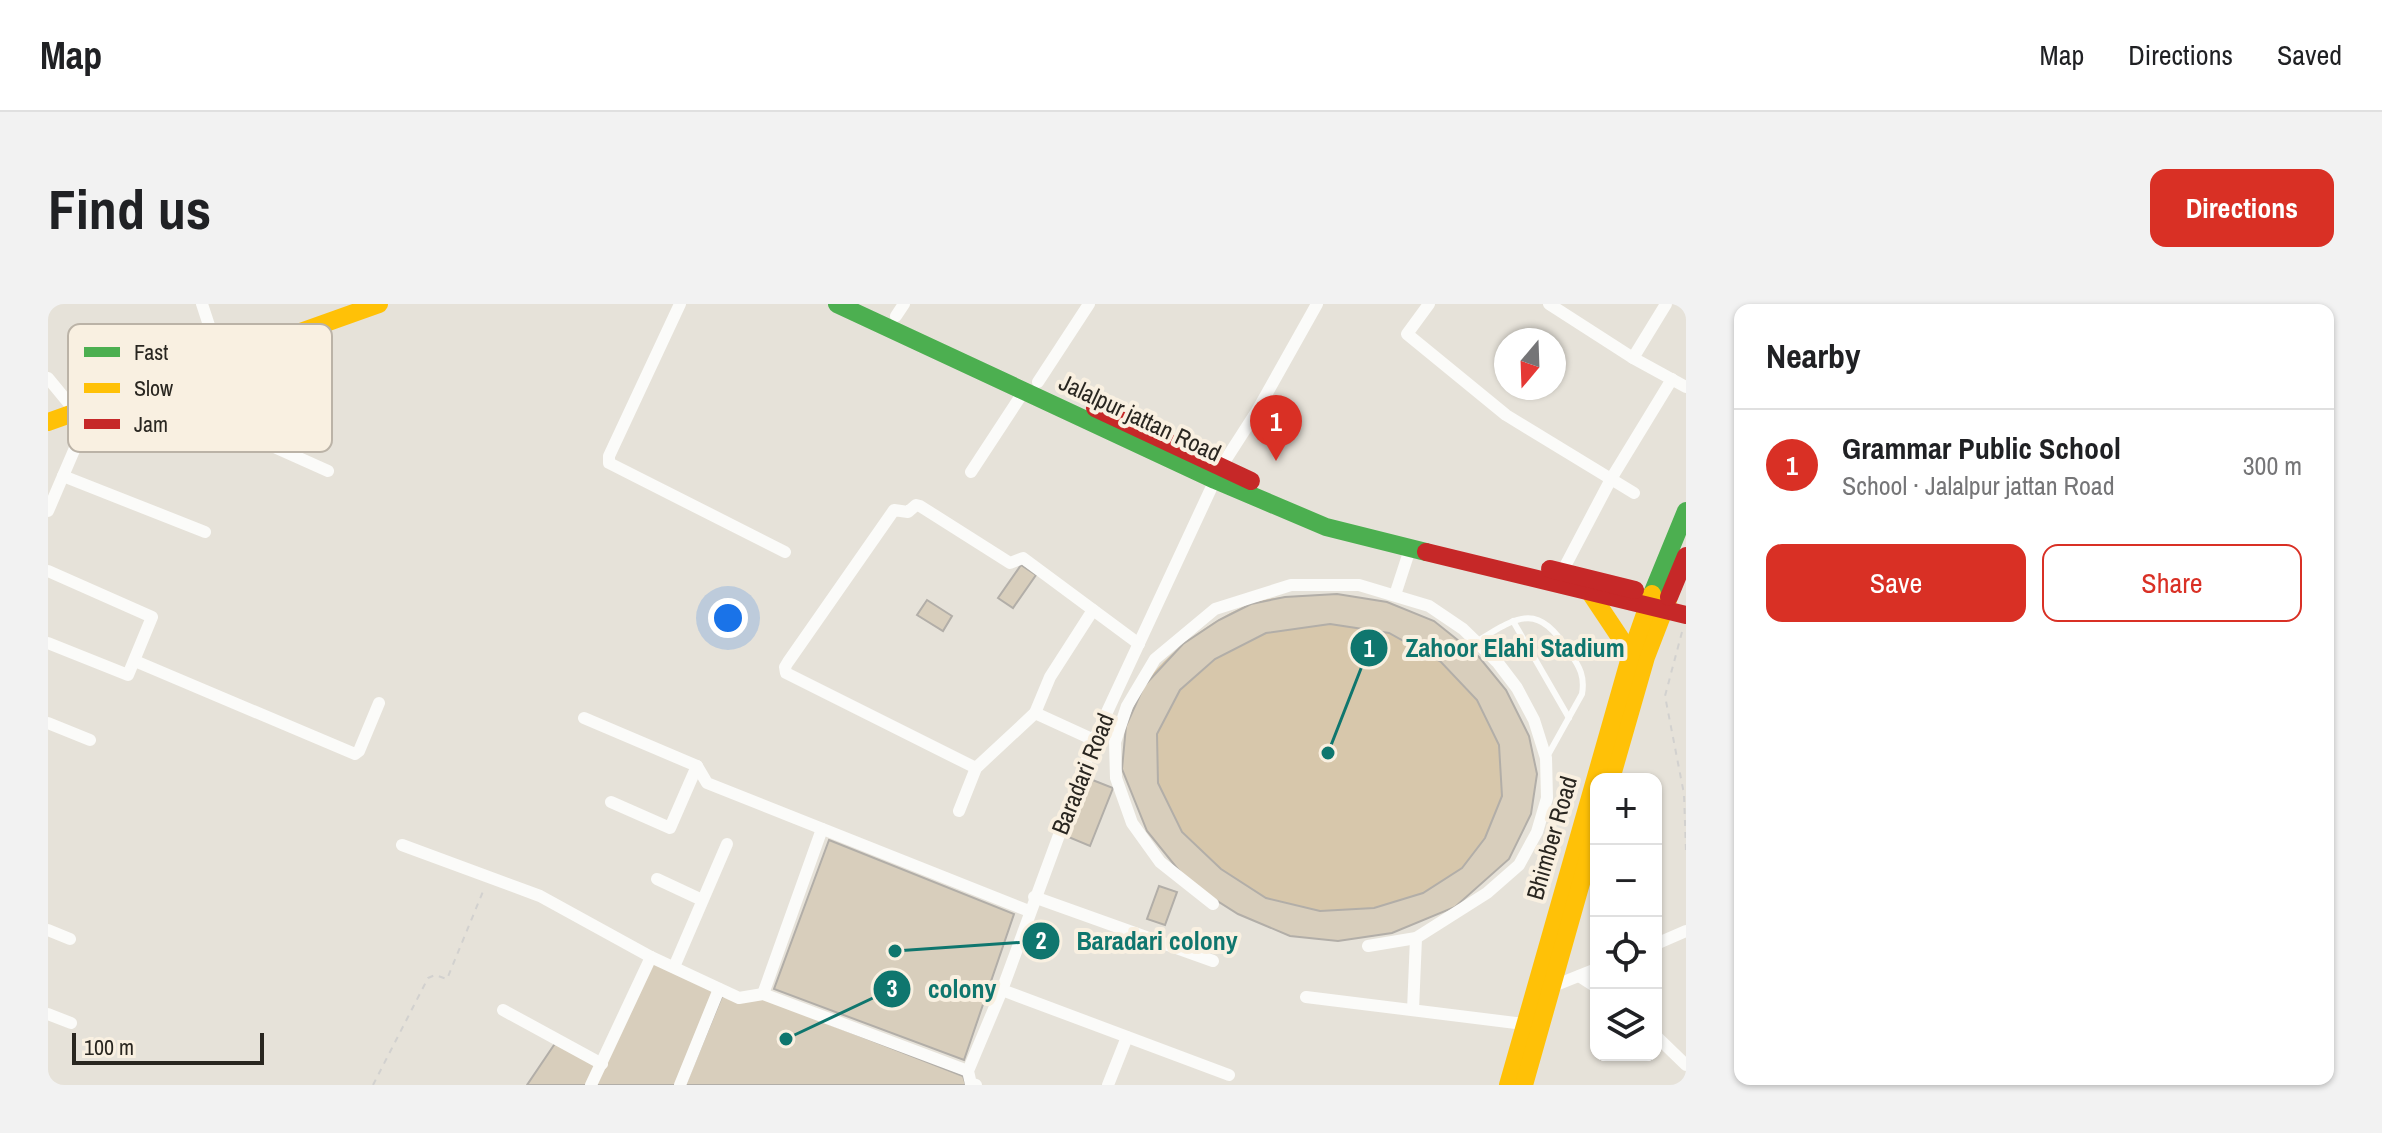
<!DOCTYPE html>
<meta charset="utf-8">
<style>
body{margin:0;font-family:"Archivo Narrow",sans-serif;background:#f2f2f2;color:#202124}
.controls{position:absolute;right:24px;bottom:24px;display:grid;overflow:hidden;border-radius:16px;box-shadow:0 2px 6px #0004}
.controls button{width:72px;height:72px;display:grid;place-items:center;padding:0;border:0;border-bottom:2px solid #e0e0e0;background:#fff;color:#202124;font:40px sans-serif}
.compass{position:absolute;left:1446px;top:24px;width:72px;height:72px;border-radius:50%;background:#fff;box-shadow:0 2px 6px #0004;rotate:199deg}
.scale{position:absolute;left:24px;bottom:20px;width:192px;box-sizing:border-box;padding-left:8px;border:4px solid #292620;border-top:0;font-size:22px;line-height:28px;white-space:nowrap;color:#292620;-webkit-text-stroke:6px #f9f0e1;paint-order:stroke}
.you{position:absolute;left:680px;top:314px;width:28px;height:28px;margin:-20px;border:6px solid #fff;border-radius:50%;background:#1a73e8;box-shadow:0 0 0 12px #1a73e833}
.badge{display:grid;place-items:center;width:52px;height:52px;border-radius:50%;background:#d93025;color:#fff;font-size:26px;font-weight:700}
.pin{position:absolute;translate:-50% -66px;filter:drop-shadow(0 2px 4px #0008)}
.pin::after{content:'';position:absolute;top:42px;width:28px;height:24px;background:inherit;clip-path:polygon(0 0,100% 0,50% 100%)}
.list{margin:0;padding:0;list-style:none}
h2{display:flex;justify-content:space-between;align-items:center;height:104px;margin:0;padding:0 32px;font-size:34px}
h2 small{font-size:26px;font-weight:400;color:#757577}
.list li{display:grid;grid-template-columns:52px 1fr auto;gap:24px;align-items:center;box-sizing:border-box;height:112px;padding:0 32px;border-top:2px solid #e0e0e0}
.list b{display:block;font-size:30px;white-space:nowrap}
.list p{margin:0;font-size:26px;white-space:nowrap;color:#757577}
.list em{font-size:26px;font-style:normal;color:#757577}
.actions{display:flex;gap:16px;padding:24px 32px}
.actions a{flex:1;padding:18px 0;border:2px solid #d93025;border-radius:16px;text-align:center;font-size:28px;color:#d93025}
.actions .main{background:#d93025;color:#fff}
.icon{flex:none;width:44px;height:44px;fill:none;stroke:currentColor;stroke-width:2;stroke-linecap:round;stroke-linejoin:round}
.map{position:relative;flex:none;width:1638px;height:781px;overflow:hidden;border-radius:16px}
header{display:flex;align-items:center;gap:48px;box-sizing:border-box;height:112px;padding:0 40px;background:#fff;border-bottom:2px solid #e0e0e0}
header strong{font-size:38px}
nav{display:flex;gap:44px;margin-inline-start:auto;font-size:28px}
.intro{display:flex;align-items:center;justify-content:space-between;box-sizing:border-box;height:192px;padding:0 48px}
h1{margin:0;font-size:56px}
.button{padding:20px 36px;border-radius:16px;background:#d93025;color:#fff;font-size:28px;font-weight:700}
main{display:flex;gap:48px;padding:0 48px}
aside{flex:1;background:#fff;border-radius:16px;box-shadow:0 2px 6px #0004}
.map>svg:first-child{display:block}
.green{fill:#d7c7ab}
.building{fill:#d8cebc;stroke:#b2aea8;stroke-width:2;fill-rule:evenodd}
.lines{fill:none;stroke-linecap:round;stroke-linejoin:round}
.path{stroke:#d2d1cf;stroke-width:2;stroke-dasharray:6 6;stroke-linecap:butt}
.lane{stroke:#fbfbf9;stroke-width:6}
.street{stroke:#fbfbf9;stroke-width:12}
.fast{stroke:#4caf50;stroke-width:18}
.slow{stroke:#ffc107;stroke-width:18}
.jam{stroke:#c62828;stroke-width:18}
.labels{text-anchor:middle;stroke-width:8;stroke-linejoin:round;paint-order:stroke}
.street-label{font-size:24px;fill:#292620;stroke:#f9f0e1}
.key{fill:#f9f0e1;stroke:#bbb3a7;stroke-width:2}
.key-label{font-size:22px;fill:#292620}
.leader{fill:none;stroke:#0f766e;stroke-width:3}
.callout-dot{fill:#0f766e;stroke:#f9f0e1;stroke-width:3}
.mark-label{font-size:24px;text-anchor:middle;font-weight:bold;fill:#fff}
.callout-label{font-size:26px;text-anchor:middle;font-weight:bold;fill:#0f766e;stroke:#f9f0e1;stroke-width:8;stroke-linejoin:round;paint-order:stroke}
</style>
<header>
<strong>Map</strong>
<nav><a>Map</a><a>Directions</a><a>Saved</a></nav>
</header>
<div class="intro"><h1>Find us</h1><a class="button">Directions</a></div>
<main>
<div class="map">
<svg width="1638" height="781" viewBox="0 0 1638 781">
<rect width="100%" height="100%" fill="#e6e2d9"/>
<!-- green -->
<path class="green" d="M 1289,290 L 1339,298 L 1386,317 L 1431,353 L 1458,386 L 1481,432 L 1489,470 L 1483,510 L 1461,555 L 1407,603 L 1344,629 L 1290,637 L 1141,579 L 1078,422 C 1084,409 1088,394 1096,382 C 1115,351 1168,312 1203,300 C 1229,290 1261,292 1289,290 Z"/>
<!-- building -->
<g class="building">
<path d="M 973,261 L 988,271 L 965,304 L 950,294 Z"/>
<path d="M 1289,290 L 1339,298 L 1386,317 L 1431,353 L 1458,386 L 1481,432 L 1489,470 L 1483,510 L 1461,555 L 1407,603 L 1344,629 L 1290,637 L 1242,632 L 1190,610 L 1141,579 L 1099,527 L 1074,465 L 1078,422 L 1096,382 L 1135,340 L 1171,316 L 1203,300 L 1237,293 ZM 1282,320 L 1341,329 L 1393,358 L 1429,396 L 1451,441 L 1454,492 L 1437,534 L 1414,564 L 1375,589 L 1326,604 L 1272,607 L 1218,594 L 1173,565 L 1134,528 L 1110,479 L 1109,430 L 1132,386 L 1167,355 L 1218,329 Z"/>
<path d="M 879,296 L 904,312 L 895,327 L 869,311 Z"/>
<path d="M 1042,475 L 1065,484 L 1042,542 L 1018,532 Z"/>
<path d="M 781,536 L 966,610 L 916,756 L 726,685 Z"/>
<path d="M 1111,582 L 1129,588 L 1117,621 L 1099,615 Z"/>
<path d="M 605,656 L 667,687 L 628,781 L 546,781 Z"/>
<path d="M 674,692 L 718,695 L 915,772 L 918,781 L 637,781 Z"/>
<path d="M 508,738 L 550,760 L 540,781 L 479,781 Z"/>
</g>
<g class="lines">
<!-- path -->
<g class="path">
<path d="M 1634,328 L 1617,392 L 1636,490 L 1638,547"/>
<path d="M 325,781 L 380,674 L 387,671 L 399,675 L 436,585"/>
</g>
<!-- lane -->
<g class="lane">
<path d="M 1465,317 L 1521,414"/>
<path d="M 1428,338 C 1473,310 1490,299 1522,349 C 1532,363 1537,373 1534,390 L 1500,451"/>
</g>
<!-- street -->
<g class="street">
<path d="M 154,0 L 172,55"/>
<path d="M 632,0 L 561,152 L 561,159 L 737,248"/>
<path d="M 1381,0 L 1359,30 L 1458,111 L 1586,189"/>
<path d="M 1501,0 L 1585,54 L 1638,83"/>
<path d="M 848,12 L 856,0"/>
<path d="M 1585,54 L 1618,0"/>
<path d="M 0,74 L 28,108"/>
<path d="M 990,78 L 1041,0"/>
<path d="M 102,82 L 128,99 L 280,167"/>
<path d="M 923,168 L 976,87"/>
<path d="M 15,172 L 157,228"/>
<path d="M 0,207 L 45,102"/>
<path d="M 0,267 L 104,313 L 80,371 L 0,339"/>
<path d="M 1514,268 L 1563,175 L 1624,75"/>
<path d="M 1347,291 L 1362,245"/>
<path d="M 87,357 L 307,450 L 311,447 L 331,399"/>
<path d="M 987,409 L 1002,373 L 1045,306"/>
<path d="M 536,414 L 649,462 L 659,479 L 981,607"/>
<path d="M 0,419 L 42,436"/>
<path d="M 928,464 L 738,369 L 737,363 L 740,358 L 846,206 L 860,208 L 868,201 L 872,202 L 962,259 L 975,254 L 1091,340"/>
<path d="M 563,498 L 622,524 L 649,462"/>
<path d="M 911,507 L 928,464 L 987,409 L 1046,436"/>
<path d="M 354,541 L 492,592 L 603,653 L 691,694 L 715,690 L 920,767"/>
<path d="M 609,575 L 654,596"/>
<path d="M 986,593 L 1165,657"/>
<path d="M 1165,600 L 1112,558 L 1084,519 L 1068,474 L 1067,438 L 1079,402 L 1107,355 L 1167,305 L 1243,281 L 1311,281 L 1381,302 L 1415,325 L 1450,359 L 1469,384 L 1486,416 L 1498,454 L 1499,494 L 1489,528 L 1471,561 L 1439,589 L 1368,634 L 1320,642"/>
<path d="M 0,626 L 22,635"/>
<path d="M 1608,640 L 1638,627"/>
<path d="M 626,663 L 679,540"/>
<path d="M 1531,672 L 1548,683"/>
<path d="M 1503,683 L 1548,665"/>
<path d="M 954,686 L 1181,771"/>
<path d="M 715,690 L 774,525"/>
<path d="M 1258,693 L 1476,720"/>
<path d="M 455,706 L 554,760"/>
<path d="M 1365,706 L 1368,634"/>
<path d="M 0,710 L 23,719"/>
<path d="M 1608,732 L 1638,761"/>
<path d="M 543,781 L 603,653"/>
<path d="M 632,781 L 671,685"/>
<path d="M 928,781 L 923,780 L 920,767 L 954,686 L 1046,436 L 1173,163 L 1209,107 L 1269,0"/>
<path d="M 1060,781 L 1079,733"/>
</g>
<!-- fast -->
<g class="fast">
<path d="M 789,0 L 1167,176 L 1278,223 L 1378,248"/>
<path d="M 1604,290 L 1638,207"/>
</g>
<!-- slow -->
<g class="slow">
<path d="M 0,118 L 331,0"/>
<path d="M 1543,290 L 1583,350"/>
<path d="M 1563,475 L 1598,353 L 1620,296"/>
<path d="M 1460,781 L 1583,350 L 1604,290"/>
<path d="M 1476,781 L 1548,526"/>
</g>
<!-- jam -->
<g class="jam">
<path d="M 1047,104 L 1203,177"/>
<path d="M 1378,248 L 1638,311"/>
<path d="M 1502,265 L 1587,286"/>
<path d="M 1621,293 L 1638,252"/>
</g>
</g>
<g class="labels">
<!-- street labels -->
<g class="street-label">
<text transform="translate(1092 114) rotate(25)" y="8">Jalalpur jattan Road</text>
<text transform="translate(1035 470) rotate(-68)" y="8">Baradari Road</text>
<text transform="translate(1504 534) rotate(-74)" y="8">Bhimber Road</text>
</g>
</g>
<!-- legend -->
<rect x="20" y="20" width="264" height="128" rx="12" class="key"/>
<rect x="36" y="43" width="36" height="10" fill="#4caf50"/>
<rect x="36" y="79" width="36" height="10" fill="#ffc107"/>
<rect x="36" y="115" width="36" height="10" fill="#c62828"/>
<g class="key-label">
<text x="86" y="56">Fast</text>
<text x="86" y="92">Slow</text>
<text x="86" y="128">Jam</text>
</g>
<!-- callouts -->
<path class="leader" d="M1280 449L1321 344M847 647L993 637M738 735L844 685"/>
<g class="callout-dot">
<circle cx="1280" cy="449" r="8"/>
<circle cx="847" cy="647" r="8"/>
<circle cx="738" cy="735" r="8"/>
<circle cx="1321" cy="344" r="20"/>
<circle cx="993" cy="637" r="20"/>
<circle cx="844" cy="685" r="20"/>
</g>
<g class="mark-label">
<text x="1321" y="353">1</text>
<text x="993" y="645">2</text>
<text x="844" y="693">3</text>
</g>
<g class="callout-label">
<text x="1467" y="353">Zahoor Elahi Stadium</text>
<text x="1109" y="646">Baradari colony</text>
<text x="914" y="694">colony</text>
</g>
</svg>
<div class="controls">
<button>+</button>
<button>−</button>
<button><svg class="icon" aria-label="locate" viewBox="0 0 24 24"><circle cx="12" cy="12" r="6"/><path d="M12 2v4M12 18v4M2 12h4M18 12h4"/></svg></button>
<button><svg class="icon" aria-label="layers" viewBox="0 0 24 24"><path d="M12 4l9 5-9 5-9-5zM3 14l9 5 9-5"/></svg></button>
</div>
<svg class="compass" viewBox="-18 -18 36 36"><path d="M0-13l5 13h-10z" fill="#e53935"/><path d="M0 13l5-13h-10z" fill="#757577"/></svg>
<div class="scale">100 m</div>
<div class="you"></div>
<div class="pin badge" style="left:1228px;top:157px">1</div>
</div>
<aside>
<h2>Nearby<small></small></h2>
<ul class="list">
<li><span class="badge">1</span><div><b>Grammar Public School</b><p>School · Jalalpur jattan Road</p></div><em>300 m</em></li>
</ul>
<div class="actions"><a class="main">Save</a><a>Share</a></div>
</aside>
</main>
